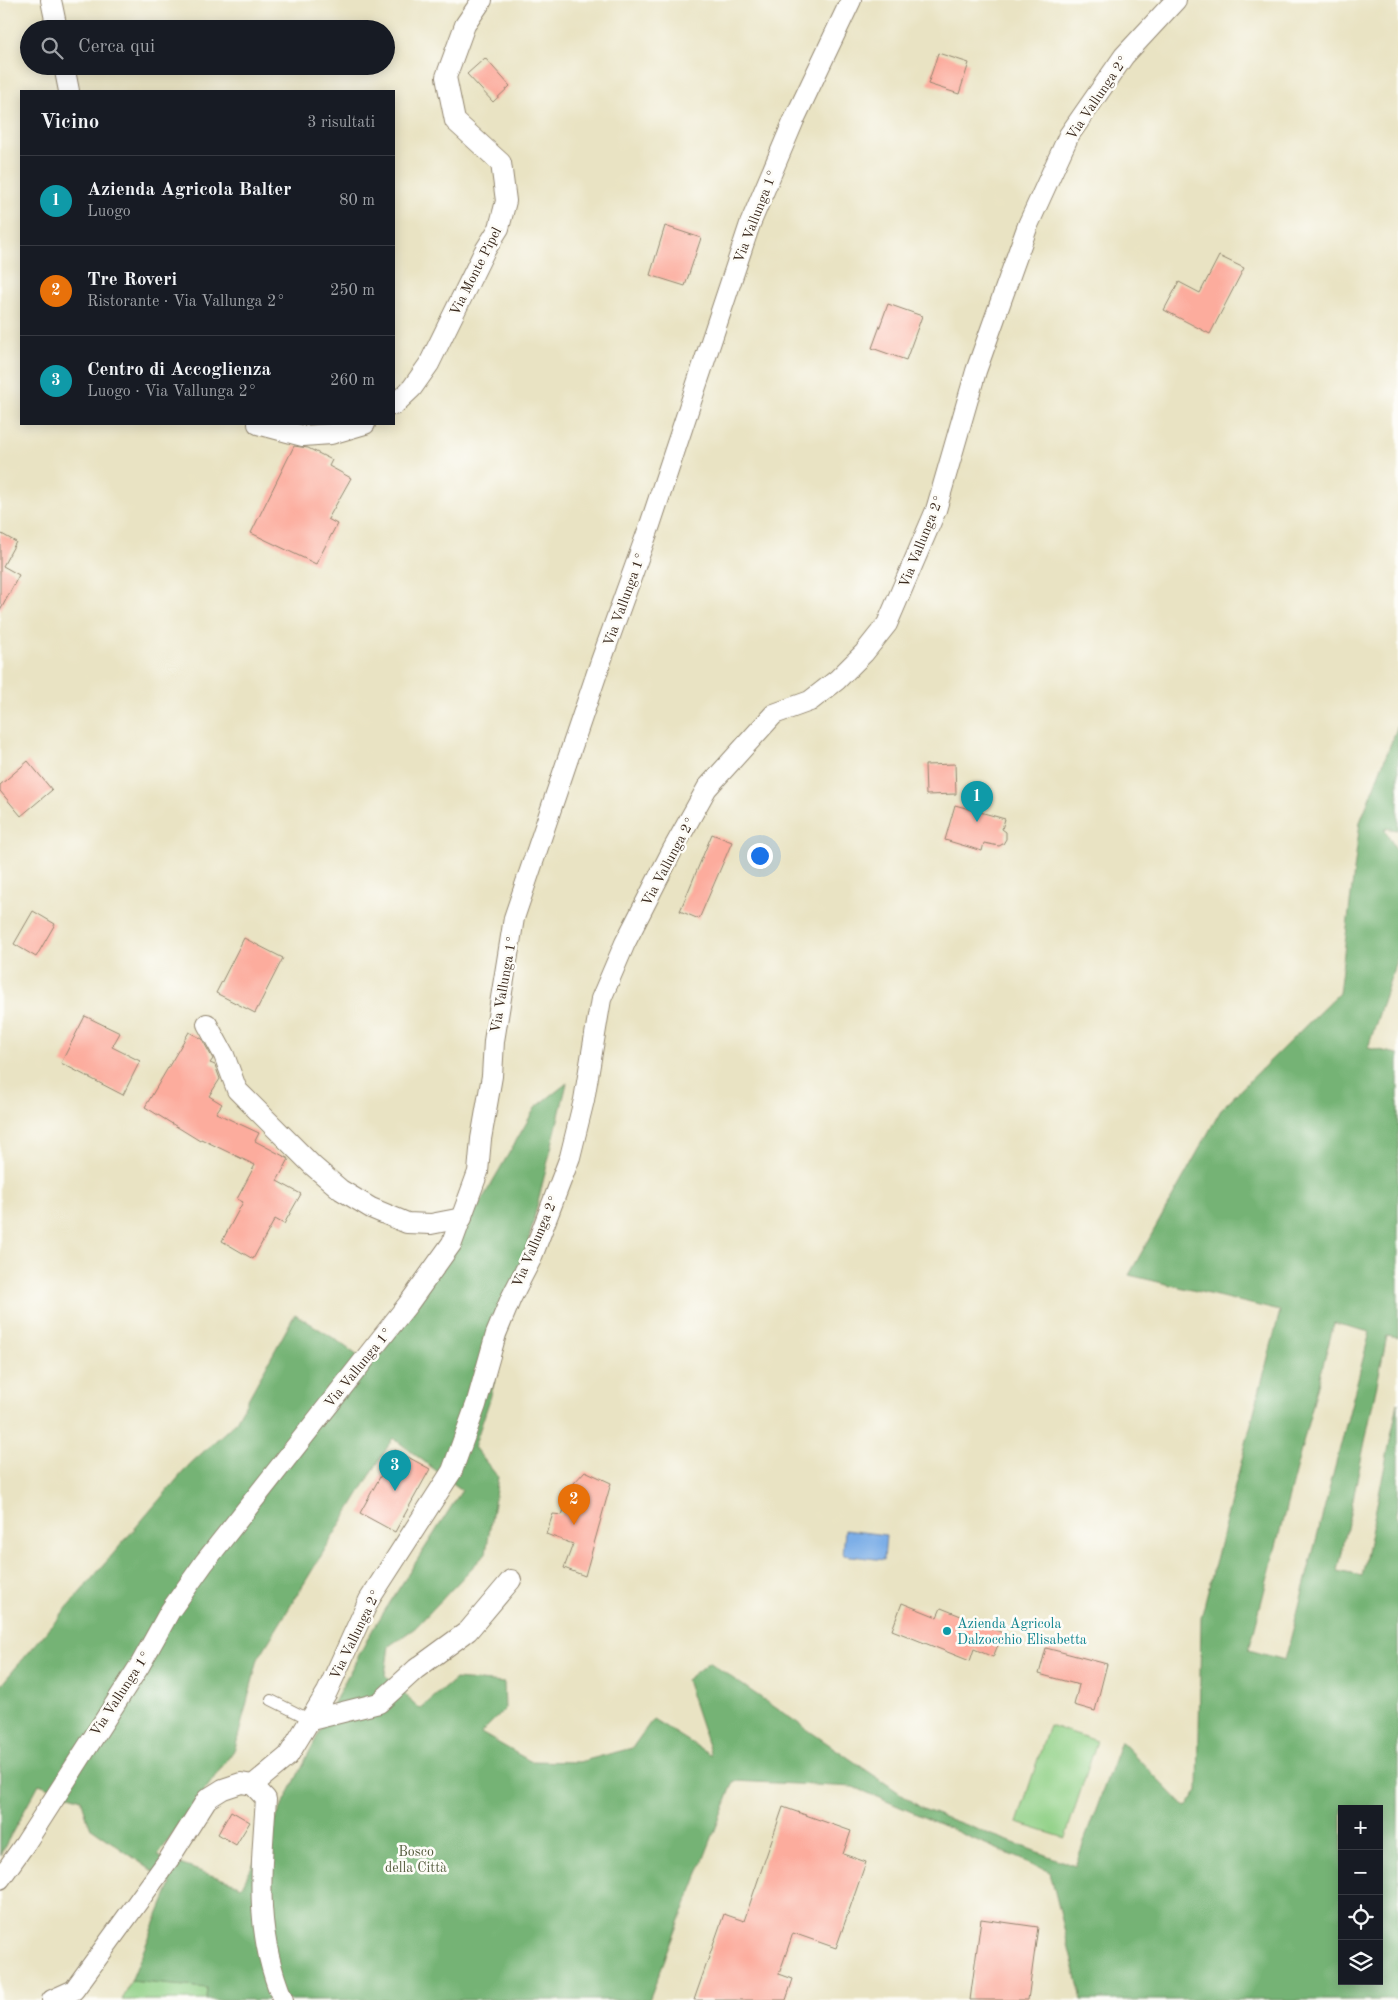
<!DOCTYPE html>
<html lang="it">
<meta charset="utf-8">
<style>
body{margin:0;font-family:"Old Standard TT",serif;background:#20242c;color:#f1f3f6}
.controls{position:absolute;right:15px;bottom:15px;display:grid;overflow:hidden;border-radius:0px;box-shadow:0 2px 12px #0003}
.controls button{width:45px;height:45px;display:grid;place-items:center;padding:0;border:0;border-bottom:1px solid #363941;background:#171b24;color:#f1f3f6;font:25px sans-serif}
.you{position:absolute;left:759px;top:855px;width:18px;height:18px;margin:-12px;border:4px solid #fff;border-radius:50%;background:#1a73e8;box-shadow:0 0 0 8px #1a73e833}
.badge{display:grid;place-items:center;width:32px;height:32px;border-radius:50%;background:#d690ce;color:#fff;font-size:16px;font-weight:700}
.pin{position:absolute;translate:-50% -41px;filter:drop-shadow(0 1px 2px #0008)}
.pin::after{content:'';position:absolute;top:26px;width:18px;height:15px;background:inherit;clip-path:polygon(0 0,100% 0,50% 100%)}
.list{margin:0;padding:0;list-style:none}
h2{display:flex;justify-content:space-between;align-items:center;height:65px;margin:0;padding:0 20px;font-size:21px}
h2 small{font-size:16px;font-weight:400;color:#9ea1a6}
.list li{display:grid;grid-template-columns:32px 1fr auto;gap:15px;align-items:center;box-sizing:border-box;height:90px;padding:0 20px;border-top:1px solid #363941}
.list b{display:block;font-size:19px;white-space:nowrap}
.list p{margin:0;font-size:16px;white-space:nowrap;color:#9ea1a6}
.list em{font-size:16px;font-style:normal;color:#9ea1a6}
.icon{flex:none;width:28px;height:28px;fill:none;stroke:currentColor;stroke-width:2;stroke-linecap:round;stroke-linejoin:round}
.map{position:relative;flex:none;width:1398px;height:2000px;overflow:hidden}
.search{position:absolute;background:#171b24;box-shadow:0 2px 12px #0003;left:20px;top:20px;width:375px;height:55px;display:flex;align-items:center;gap:12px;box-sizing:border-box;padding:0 18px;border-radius:28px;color:#9ea1a6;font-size:19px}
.panel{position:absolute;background:#171b24;box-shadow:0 2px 12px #0003;left:20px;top:90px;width:375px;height:335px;border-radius:0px}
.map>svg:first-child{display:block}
.green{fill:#92d188;stroke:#667e53}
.forest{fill:#75b374;stroke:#586e49;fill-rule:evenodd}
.water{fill:#7baee7;stroke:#5b6c82}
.building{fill:#fcac9d}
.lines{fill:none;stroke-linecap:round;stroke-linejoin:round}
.lane-casing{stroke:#928670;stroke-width:12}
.street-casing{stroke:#928670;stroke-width:22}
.lane{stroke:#fff;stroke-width:10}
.street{stroke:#fff;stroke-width:20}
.culture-dot{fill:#0f9aa8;stroke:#fdfcf7;stroke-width:2}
.labels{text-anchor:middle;stroke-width:5;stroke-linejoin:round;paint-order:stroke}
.street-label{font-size:14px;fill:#3b2a1e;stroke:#fdfcf7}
.culture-label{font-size:14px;fill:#0d838f;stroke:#fdfcf7;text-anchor:start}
.park-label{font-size:14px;fill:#555c3e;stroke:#fdfcf7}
</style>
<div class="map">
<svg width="1398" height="2000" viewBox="0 0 1398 2000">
<rect width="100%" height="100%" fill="#fdfcf7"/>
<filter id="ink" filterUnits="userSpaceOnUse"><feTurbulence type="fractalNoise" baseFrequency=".02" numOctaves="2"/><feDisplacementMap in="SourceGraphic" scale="10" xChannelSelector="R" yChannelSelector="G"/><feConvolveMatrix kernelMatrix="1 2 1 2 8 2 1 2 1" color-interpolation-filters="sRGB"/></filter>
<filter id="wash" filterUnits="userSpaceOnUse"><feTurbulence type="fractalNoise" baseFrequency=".0096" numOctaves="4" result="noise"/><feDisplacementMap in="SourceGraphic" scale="20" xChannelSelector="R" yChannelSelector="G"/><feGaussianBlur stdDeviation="1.12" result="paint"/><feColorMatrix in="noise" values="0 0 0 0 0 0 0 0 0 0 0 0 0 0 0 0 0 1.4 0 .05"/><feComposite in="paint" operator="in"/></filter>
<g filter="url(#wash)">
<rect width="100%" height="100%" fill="#e9e3c3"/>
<!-- green -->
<g class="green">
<path d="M 1049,1725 L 1097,1741 L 1065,1838 L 1017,1823 Z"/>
<path d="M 131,1981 L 207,1988 L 206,2000 L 122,2000 Z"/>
</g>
<!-- forest -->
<path class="forest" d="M 1398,725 L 1398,830 L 1384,828 L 1398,853 L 1398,955 L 1368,1048 L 1398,1054 L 1398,1338 L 1387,1336 L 1338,1571 L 1362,1576 L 1398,1403 L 1398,1507 L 1396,1517 L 1398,1518 L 1398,2000 L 1082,2000 L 1050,1872 L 854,1787 L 734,1781 L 649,2000 L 206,2000 L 207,1988 L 131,1981 L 171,1884 L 90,1827 L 81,1799 L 39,1784 L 0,1855 L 0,1686 L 190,1464 L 235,1423 L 295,1314 L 335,1339 L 369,1364 L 456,1245 L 535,1108 L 567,1083 L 490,1399 L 474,1447 L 498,1477 L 486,1553 L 415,1628 L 389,1646 L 385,1675 L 420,1709 L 455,1679 L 504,1683 L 505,1709 L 481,1733 L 530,1761 L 579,1762 L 632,1748 L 653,1719 L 711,1755 L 686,1680 L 709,1662 L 923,1809 L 1075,1866 L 1121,1741 L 1186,1808 L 1198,1790 L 1201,1618 L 1280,1311 L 1129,1275 L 1222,1108 L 1339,993 L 1360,822 ZM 1334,1323 L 1370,1332 L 1285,1660 L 1249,1650 ZM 393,1438 L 462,1490 L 373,1629 L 346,1679 L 242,1886 L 157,1856 L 235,1749 L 258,1659 ZM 1342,1809 L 1379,1809 L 1379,1981 L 1342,1981 Z"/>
<!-- water -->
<path class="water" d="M 845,1530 L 886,1535 L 884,1560 L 843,1555 Z"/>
<g id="blocks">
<!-- building -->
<g class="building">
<path d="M 938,53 L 969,63 L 959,94 L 928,84 Z"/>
<path d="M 485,58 L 510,86 L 493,102 L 467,74 Z"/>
<path d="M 665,226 L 701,238 L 685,286 L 650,275 Z"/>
<path d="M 1219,256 L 1244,268 L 1210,334 L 1164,310 L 1179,282 L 1200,293 Z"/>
<path d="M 888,304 L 922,316 L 906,360 L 872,348 Z"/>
<path d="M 294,446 L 308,448 L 332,460 L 329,466 L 351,478 L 328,519 L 337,524 L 316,564 L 251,533 Z"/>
<path d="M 0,533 L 16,542 L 3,566 L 19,575 L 0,611 Z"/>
<path d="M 28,761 L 52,790 L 21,816 L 0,791 L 0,785 Z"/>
<path d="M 955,764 L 956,794 L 926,795 L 925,765 Z"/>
<path d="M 955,805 L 1005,819 L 1002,829 L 1006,832 L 1006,839 L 1003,844 L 999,846 L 984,843 L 982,851 L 945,840 Z"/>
<path d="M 712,834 L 732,842 L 699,919 L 680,911 Z"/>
<path d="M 33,911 L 55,924 L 36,957 L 14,944 Z"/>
<path d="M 244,938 L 283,958 L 255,1013 L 216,993 Z"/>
<path d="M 85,1016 L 120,1033 L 112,1047 L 140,1061 L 123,1095 L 61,1063 Z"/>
<path d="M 189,1032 L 202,1039 L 213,1059 L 210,1063 L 215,1065 L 220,1079 L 209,1096 L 222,1104 L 216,1113 L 259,1133 L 255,1141 L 289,1159 L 277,1181 L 301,1194 L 284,1224 L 275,1219 L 253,1259 L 222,1241 L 243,1202 L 237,1199 L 255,1165 L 201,1139 L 200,1141 L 145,1107 Z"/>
<path d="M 395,1450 L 430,1469 L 395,1532 L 360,1513 Z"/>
<path d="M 585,1471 L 611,1483 L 585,1576 L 564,1568 L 573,1544 L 546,1534 L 553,1514 L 562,1515 L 574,1483 Z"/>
<path d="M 902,1603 L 937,1617 L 941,1608 L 1003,1633 L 993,1657 L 974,1649 L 970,1661 L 892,1630 Z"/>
<path d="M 1046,1648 L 1107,1664 L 1095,1711 L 1074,1705 L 1079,1685 L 1039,1674 Z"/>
<path d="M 783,1807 L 851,1831 L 843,1854 L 866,1862 L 836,1948 L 793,1933 L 779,1974 L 793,1979 L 786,2000 L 694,2000 L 724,1914 L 744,1921 Z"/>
<path d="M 231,1811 L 250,1822 L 236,1845 L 218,1834 Z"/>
<path d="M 981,1919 L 1038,1927 L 1028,2000 L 970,2000 Z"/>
</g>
</g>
</g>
<g filter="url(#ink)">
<use href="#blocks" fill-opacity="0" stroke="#928670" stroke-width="1"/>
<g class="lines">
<!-- lane casing -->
<g class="lane-casing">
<path id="lane" d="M 271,1700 L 311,1720"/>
</g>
<!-- street casing -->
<g class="street-casing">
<g id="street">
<path d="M 51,0 L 57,29"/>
<path d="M 64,66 L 69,91"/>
<path d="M 394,405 L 412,388 L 429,364 L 484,252 L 499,228 L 506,201 L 501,163 L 455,121 L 446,77 L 465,25 L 482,0"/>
<path d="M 258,424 L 303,436 L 331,434 L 365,424"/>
<path d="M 207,1024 L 224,1055 L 237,1090 L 313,1166 L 341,1190 L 371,1208 L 407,1223 L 431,1224 L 462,1218"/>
<path d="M 311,1720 L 379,1703 L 416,1669 L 468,1631 L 511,1580"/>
<path d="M 253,1785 L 288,1756 L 327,1692 L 369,1600 L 452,1471 L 476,1405 L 496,1334 L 511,1298 L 531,1259 L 570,1157 L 584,1100 L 601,999 L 625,943 L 673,849 L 707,788 L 774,714 L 810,701 L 837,680 L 864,653 L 887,624 L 936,510 L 976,371 L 1028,225 L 1069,135 L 1124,56 L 1176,0"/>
<path d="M 0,1879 L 25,1844 L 140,1665 L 170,1611 L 204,1563 L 409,1303 L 452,1243 L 478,1172 L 481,1139 L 492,1076 L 494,1041 L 514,918 L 601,661 L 650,525 L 750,224 L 794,120 L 851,0"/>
<path d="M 52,2000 L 74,1990 L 169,1859 L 207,1799 L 223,1789 L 241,1783 L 253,1785 L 266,1799 C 261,1872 254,1931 283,2000"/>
</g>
</g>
<!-- lane -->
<use href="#lane" class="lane"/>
<!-- street -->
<use href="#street" class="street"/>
</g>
</g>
<!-- markers -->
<circle class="culture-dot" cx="947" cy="1631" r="5"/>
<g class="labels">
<!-- street labels -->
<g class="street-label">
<text transform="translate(1097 97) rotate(-56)" y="5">Via Vallunga 2°</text>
<text transform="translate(755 216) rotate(-69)" y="5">Via Vallunga 1°</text>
<text transform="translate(475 271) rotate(-63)" y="5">Via Monte Pipel</text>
<text transform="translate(921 541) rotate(-68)" y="5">Via Vallunga 2°</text>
<text transform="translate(624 599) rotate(-70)" y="5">Via Vallunga 1°</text>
<text transform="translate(668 861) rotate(-62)" y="5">Via Vallunga 2°</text>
<text transform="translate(503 984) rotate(-80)" y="5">Via Vallunga 1°</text>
<text transform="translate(535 1241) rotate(-67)" y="5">Via Vallunga 2°</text>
<text transform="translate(358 1367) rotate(-51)" y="5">Via Vallunga 1°</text>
<text transform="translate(355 1634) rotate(-64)" y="5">Via Vallunga 2°</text>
<text transform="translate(120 1693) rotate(-57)" y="5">Via Vallunga 1°</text>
</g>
<!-- culture labels -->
<g class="culture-label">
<text x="957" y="1628">Azienda Agricola<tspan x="957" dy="16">Dalzocchio Elisabetta</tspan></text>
</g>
<!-- park labels -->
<g class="park-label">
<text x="416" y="1856">Bosco<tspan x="416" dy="16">della Città</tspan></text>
</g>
</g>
</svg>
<div class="controls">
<button>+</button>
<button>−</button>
<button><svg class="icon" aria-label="locate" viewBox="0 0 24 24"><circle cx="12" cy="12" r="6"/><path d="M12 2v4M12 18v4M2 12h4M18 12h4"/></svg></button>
<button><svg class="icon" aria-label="layers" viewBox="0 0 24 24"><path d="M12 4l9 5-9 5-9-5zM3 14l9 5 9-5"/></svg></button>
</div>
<div class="you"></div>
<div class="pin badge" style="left:977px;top:822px;background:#0f9aa8">1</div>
<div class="pin badge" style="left:574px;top:1525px;background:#e8710a">2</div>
<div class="pin badge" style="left:395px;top:1491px;background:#0f9aa8">3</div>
<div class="search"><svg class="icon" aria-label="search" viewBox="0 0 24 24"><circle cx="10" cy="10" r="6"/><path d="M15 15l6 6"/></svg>Cerca qui</div>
<section class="panel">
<h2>Vicino<small>3 risultati</small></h2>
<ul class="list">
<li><span class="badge" style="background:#0f9aa8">1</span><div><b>Azienda Agricola Balter</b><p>Luogo</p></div><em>80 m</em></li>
<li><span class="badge" style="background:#e8710a">2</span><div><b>Tre Roveri</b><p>Ristorante · Via Vallunga 2°</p></div><em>250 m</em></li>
<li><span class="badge" style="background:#0f9aa8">3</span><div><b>Centro di Accoglienza</b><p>Luogo · Via Vallunga 2°</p></div><em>260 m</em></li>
</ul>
</section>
</div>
